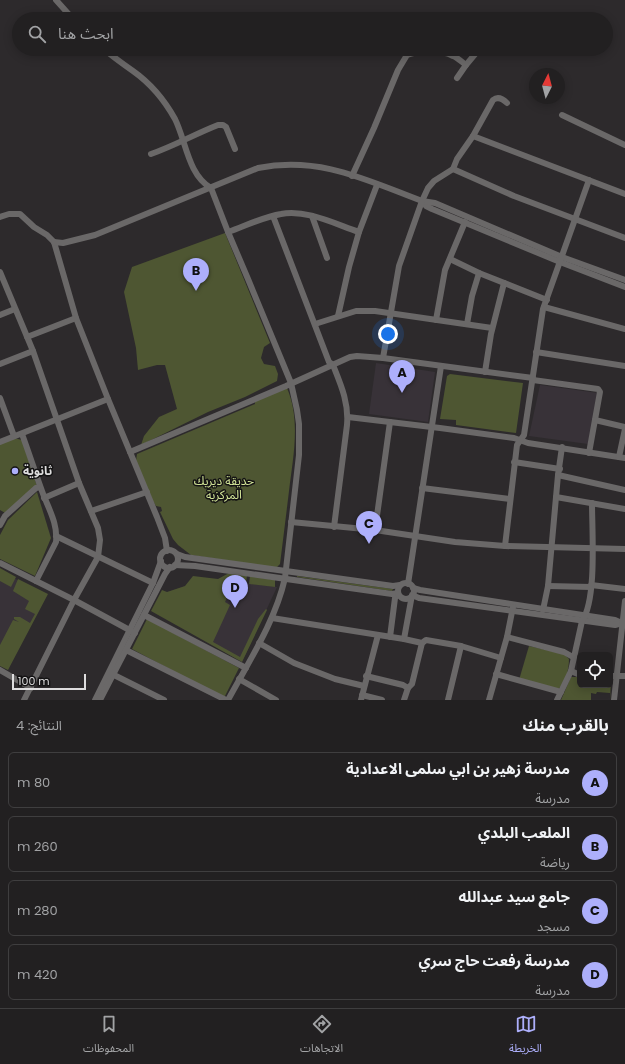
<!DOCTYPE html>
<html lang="ar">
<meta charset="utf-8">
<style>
body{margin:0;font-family:Poppins,"Noto Sans Arabic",sans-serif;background:#2a282a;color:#f1f3f6;direction:rtl}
.controls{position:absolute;right:12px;bottom:12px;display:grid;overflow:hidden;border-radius:6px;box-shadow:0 2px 10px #0003}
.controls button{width:36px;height:36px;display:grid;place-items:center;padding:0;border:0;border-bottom:1px solid #3f3e3f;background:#222021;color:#f1f3f6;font:20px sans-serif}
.compass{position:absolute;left:529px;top:68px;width:36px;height:36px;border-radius:50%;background:#222021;box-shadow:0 2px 10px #0003;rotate:6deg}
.scale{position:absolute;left:12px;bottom:10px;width:74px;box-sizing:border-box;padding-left:4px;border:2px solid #deddde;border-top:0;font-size:11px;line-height:14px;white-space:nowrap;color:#deddde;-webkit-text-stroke:3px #141314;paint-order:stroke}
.you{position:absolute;left:388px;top:334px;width:14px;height:14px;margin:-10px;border:3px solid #fff;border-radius:50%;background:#1a73e8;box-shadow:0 0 0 6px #1a73e833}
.badge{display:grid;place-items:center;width:26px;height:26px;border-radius:50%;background:#adaffb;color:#111;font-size:13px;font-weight:700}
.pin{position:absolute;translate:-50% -33px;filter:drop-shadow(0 1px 2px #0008)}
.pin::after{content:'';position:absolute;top:21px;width:14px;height:12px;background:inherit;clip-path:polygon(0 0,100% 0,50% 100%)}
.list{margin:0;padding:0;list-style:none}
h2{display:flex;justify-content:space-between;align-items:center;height:52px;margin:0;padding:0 16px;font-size:17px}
h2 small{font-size:13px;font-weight:400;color:#a2a3a5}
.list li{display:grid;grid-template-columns:26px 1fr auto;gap:12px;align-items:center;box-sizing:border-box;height:56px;margin:0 8px 8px;padding:0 8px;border:1px solid #3f3e3f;border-radius:6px}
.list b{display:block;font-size:15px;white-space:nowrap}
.list p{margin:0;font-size:13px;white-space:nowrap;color:#a2a3a5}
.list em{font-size:13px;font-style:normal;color:#a2a3a5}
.icon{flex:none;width:22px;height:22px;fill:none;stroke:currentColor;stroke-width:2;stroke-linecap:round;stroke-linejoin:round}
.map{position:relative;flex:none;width:625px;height:700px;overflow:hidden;direction:ltr}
.search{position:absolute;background:#222021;box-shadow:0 2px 10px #0003;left:12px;right:12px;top:12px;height:44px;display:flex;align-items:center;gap:10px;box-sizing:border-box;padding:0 14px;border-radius:22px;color:#a2a3a5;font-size:15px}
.sheet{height:308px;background:#222021}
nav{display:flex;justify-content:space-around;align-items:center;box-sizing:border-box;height:56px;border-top:1px solid #3f3e3f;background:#222021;font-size:11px;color:#a2a3a5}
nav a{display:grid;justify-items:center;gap:2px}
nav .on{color:#adaffb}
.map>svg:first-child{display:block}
.built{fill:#383238}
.green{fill:#4e5632}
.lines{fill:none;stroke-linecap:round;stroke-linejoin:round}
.minor{stroke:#6a6868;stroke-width:6}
.poi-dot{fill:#adaffb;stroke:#141314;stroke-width:1.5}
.labels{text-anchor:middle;stroke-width:3;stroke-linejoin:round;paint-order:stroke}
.poi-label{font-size:12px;font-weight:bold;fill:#deddde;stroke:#141314;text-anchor:start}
.park-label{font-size:12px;fill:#d5e799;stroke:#141314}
</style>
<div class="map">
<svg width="625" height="700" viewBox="0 0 625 700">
<rect width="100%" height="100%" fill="#2d2a2c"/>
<!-- built -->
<g class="built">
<path d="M 376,363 L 435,372 L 428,422 L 369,414 Z"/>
<path d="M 540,385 L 598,393 L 588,444 L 529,436 Z"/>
<path d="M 0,571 L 47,595 L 32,623 L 0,665 Z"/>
<path d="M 217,580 L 277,587 L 242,662 L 190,632 Z"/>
</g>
<!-- green -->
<g class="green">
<path d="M 225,233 L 270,343 L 264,347 L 261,358 L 264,364 L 275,366 L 278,374 L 277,381 L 245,397 L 208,412 L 141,445 L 144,436 L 159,417 L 177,409 L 165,365 L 157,365 L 138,370 L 136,348 L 124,292 L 132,267 Z"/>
<path d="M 450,374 L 523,383 L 516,433 L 456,425 L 456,420 L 440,419 L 447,376 Z"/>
<path d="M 287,388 C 301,420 293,458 289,491 C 286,516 283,540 280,564 L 276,568 L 191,555 L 178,545 L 173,539 L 160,512 L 162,511 L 161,507 L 156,506 L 153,501 L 136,461 L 137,454 L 255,404 L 255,401 Z"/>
<path d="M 14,438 L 22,440 L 37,486 L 7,514 L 0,510 L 0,444 Z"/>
<path d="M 37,492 L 51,538 L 35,576 L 0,559 L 0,535 L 8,520 Z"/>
<path d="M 0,568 L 16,577 L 11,587 L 0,581 Z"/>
<path d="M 229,573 L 247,575 L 246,584 L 234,583 L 225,602 L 230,605 L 213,642 L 240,657 L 258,619 L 266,609 L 267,610 L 242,662 L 151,611 L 162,590 L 167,592 L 185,586 L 193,576 L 218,579 Z"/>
<path d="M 250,576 L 275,580 L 275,587 L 249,584 Z"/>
<path d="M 297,576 L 393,589 L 392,591 L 297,577 Z"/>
<path d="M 18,579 L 48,594 L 8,670 L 0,666 L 0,645 L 13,620 L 19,622 L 14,619 L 14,617 L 20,617 L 30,623 L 35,614 L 25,609 L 29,601 L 13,591 Z"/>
<path d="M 147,619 L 239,668 L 224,698 L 132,649 Z"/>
<path d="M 529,646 L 564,654 L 569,659 C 569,668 566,684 558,689 L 519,680 Z"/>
<path d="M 571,677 L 580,677 L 580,685 L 610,685 L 611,679 L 610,700 L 610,693 L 597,692 L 596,694 L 591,693 L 591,700 L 561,700 Z"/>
</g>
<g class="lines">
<!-- minor -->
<g class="minor">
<path d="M 56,0 L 73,19"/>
<path d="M 104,49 C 113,57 123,64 133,71 C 150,83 165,101 175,119 C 186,141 188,175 211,188 L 228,232 L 248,279 L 291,383 L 297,410 L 299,424 L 299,455 L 285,578 C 275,622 249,661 228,700"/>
<path d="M 466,65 L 476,53"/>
<path d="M 562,115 L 625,145"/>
<path d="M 473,136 L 493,100 C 498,96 503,99 507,103"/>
<path d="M 151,154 C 174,146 195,134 218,125 L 223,125 L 226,127 L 235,149"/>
<path d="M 352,176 L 374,128 L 398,70 L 407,55 C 420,50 440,49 453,56 C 458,58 462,62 466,65 L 457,78"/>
<path d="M 625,194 L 473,136 L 457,159 L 453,169 L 514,196 L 625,238"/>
<path d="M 422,201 L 426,206 L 432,209 L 560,262 L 625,287"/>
<path d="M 273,216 L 329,362 L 333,365 C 341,385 349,403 347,425 L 334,527"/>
<path d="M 312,216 L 327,258"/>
<path d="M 0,217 L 9,214 L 20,214 L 34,227 L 47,235 L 54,242 L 76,318 L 108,399 L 157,517 L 165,538 L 167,551"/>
<path d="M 228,232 C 245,226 263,217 281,214 C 306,209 335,224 359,232"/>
<path d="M 54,242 L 63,243 L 95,235 L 258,168 C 320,156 366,180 422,201 L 435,203 L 562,257 L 625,280"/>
<path d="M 450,259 L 479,273"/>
<path d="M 0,272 L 33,351 L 79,483 L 98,528 L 100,540 L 98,557 L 74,600 L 24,700"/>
<path d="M 544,307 L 625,329"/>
<path d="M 0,315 L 15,309"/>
<path d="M 338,316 L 349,267 L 359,232 L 377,185"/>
<path d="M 436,320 L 445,270 L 465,222"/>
<path d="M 315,324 L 356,311 L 375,311 L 492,328"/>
<path d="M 467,324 L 472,296 L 479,273 L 547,300"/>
<path d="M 27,337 L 76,318"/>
<path d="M 536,352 L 625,366"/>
<path d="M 383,358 L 399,266 L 422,201 L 428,188 L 434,181 L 453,169"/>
<path d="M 0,364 L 33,351"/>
<path d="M 485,372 L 491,334 L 504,283"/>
<path d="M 533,380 L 598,389 L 600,392 L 589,453"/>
<path d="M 0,398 L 14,436"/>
<path d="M 348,417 L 440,428 L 514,438 L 528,443 L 625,458"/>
<path d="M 595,420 L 625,427"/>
<path d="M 22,434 C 29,453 35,472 42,491 C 48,508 58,523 56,542 L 36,581"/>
<path d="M 0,442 L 108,399"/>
<path d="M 130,452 L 286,386 L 350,357 L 357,356 L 383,358 L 533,378"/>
<path d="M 619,457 L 625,429"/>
<path d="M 514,462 L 560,469"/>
<path d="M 558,475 L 625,490"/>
<path d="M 422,488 L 510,499"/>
<path d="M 556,497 L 625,509"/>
<path d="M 44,498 L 79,483"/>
<path d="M 91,511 L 147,492"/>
<path d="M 291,522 L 375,530 L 455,542 L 505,546 L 625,549"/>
<path d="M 0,525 L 5,516 L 36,488 L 40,487"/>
<path d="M 375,530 L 390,422"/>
<path d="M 56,536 L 153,583"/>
<path d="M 505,546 L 517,445 L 524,435 L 543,309 L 589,180"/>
<circle cx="169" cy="559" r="9"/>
<path d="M 177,554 L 185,557 L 393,586 L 400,585"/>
<path d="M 0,563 L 74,600 L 135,633"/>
<path d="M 175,565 L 195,566 L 392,594 L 398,593 L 395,598 L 390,637"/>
<circle cx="406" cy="591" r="8"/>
<path d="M 408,584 L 441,366"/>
<path d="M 591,585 L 625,589"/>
<path d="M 548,586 L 591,587"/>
<path d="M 413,588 L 420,590 L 615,620 L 624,624"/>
<path d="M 543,610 L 548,586 L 558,475 L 562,447"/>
<path d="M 144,615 L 246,668"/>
<path d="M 272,618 L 404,639 L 422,643 L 426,640 L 461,646 L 501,658"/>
<path d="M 507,637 L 564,652 L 573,657"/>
<path d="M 404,639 L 412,595 L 419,598 L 615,625 L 622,623"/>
<path d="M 259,643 L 294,663 L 335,679 L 364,686"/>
<path d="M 126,650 L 226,700"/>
<path d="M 0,670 L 31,688"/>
<path d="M 571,671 L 580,675"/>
<path d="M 496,674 L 561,692"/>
<path d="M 114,675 L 164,700"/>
<path d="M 366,676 L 403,685 L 408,688"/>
<path d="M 610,676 L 625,676"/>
<path d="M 239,679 L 276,700"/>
<path d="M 362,695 L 382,700"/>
<path d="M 95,700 L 153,583 L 161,561"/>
<path d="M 100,700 L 165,574 L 170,567"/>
<path d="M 361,700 L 378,635"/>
<path d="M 404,700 L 408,688 L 412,684 L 422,643"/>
<path d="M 448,700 L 461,646"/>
<path d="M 489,700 L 507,637 L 513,607"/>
<path d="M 557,700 L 571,671 L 582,621 C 597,600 592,531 592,503"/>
<path d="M 614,700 L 625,601"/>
</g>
</g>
<!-- markers -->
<circle class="poi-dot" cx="15" cy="471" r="4"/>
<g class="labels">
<!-- poi labels -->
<g class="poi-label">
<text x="23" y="475">ثانوية</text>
</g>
<!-- park labels -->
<g class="park-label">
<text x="224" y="485">حديقة ديريك<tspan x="224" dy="14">المركزية</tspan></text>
</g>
</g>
</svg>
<div class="controls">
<button><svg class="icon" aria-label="locate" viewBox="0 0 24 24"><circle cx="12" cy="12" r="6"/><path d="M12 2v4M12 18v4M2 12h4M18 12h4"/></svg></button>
</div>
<svg class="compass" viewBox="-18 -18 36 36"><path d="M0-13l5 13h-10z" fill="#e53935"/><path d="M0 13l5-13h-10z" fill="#a2a3a5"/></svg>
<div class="scale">100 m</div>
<div class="you"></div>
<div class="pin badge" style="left:402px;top:393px">A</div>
<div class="pin badge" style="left:196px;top:291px">B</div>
<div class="pin badge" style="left:369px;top:544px">C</div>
<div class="pin badge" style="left:235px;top:608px">D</div>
<div class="search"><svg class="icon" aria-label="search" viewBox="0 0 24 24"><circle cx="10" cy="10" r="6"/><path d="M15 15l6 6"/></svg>ابحث هنا</div>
</div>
<section class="sheet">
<h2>بالقرب منك<small>النتائج: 4</small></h2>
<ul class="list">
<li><span class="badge">A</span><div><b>مدرسة زهير بن ابي سلمى الاعدادية</b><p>مدرسة</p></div><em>80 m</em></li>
<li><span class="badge">B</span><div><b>الملعب البلدي</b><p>رياضة</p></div><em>260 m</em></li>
<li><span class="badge">C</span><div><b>جامع سيد عبدالله</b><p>مسجد</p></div><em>280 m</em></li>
<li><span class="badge">D</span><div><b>مدرسة رفعت حاج سري</b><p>مدرسة</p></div><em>420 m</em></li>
</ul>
</section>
<nav>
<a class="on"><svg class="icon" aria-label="map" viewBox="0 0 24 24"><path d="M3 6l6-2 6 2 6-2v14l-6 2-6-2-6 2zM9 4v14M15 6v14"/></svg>الخريطة</a>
<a><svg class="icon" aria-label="directions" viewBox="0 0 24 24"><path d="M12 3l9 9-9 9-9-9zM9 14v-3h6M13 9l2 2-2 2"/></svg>الاتجاهات</a>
<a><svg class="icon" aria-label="saved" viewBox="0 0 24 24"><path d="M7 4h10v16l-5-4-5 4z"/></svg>المحفوظات</a>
</nav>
